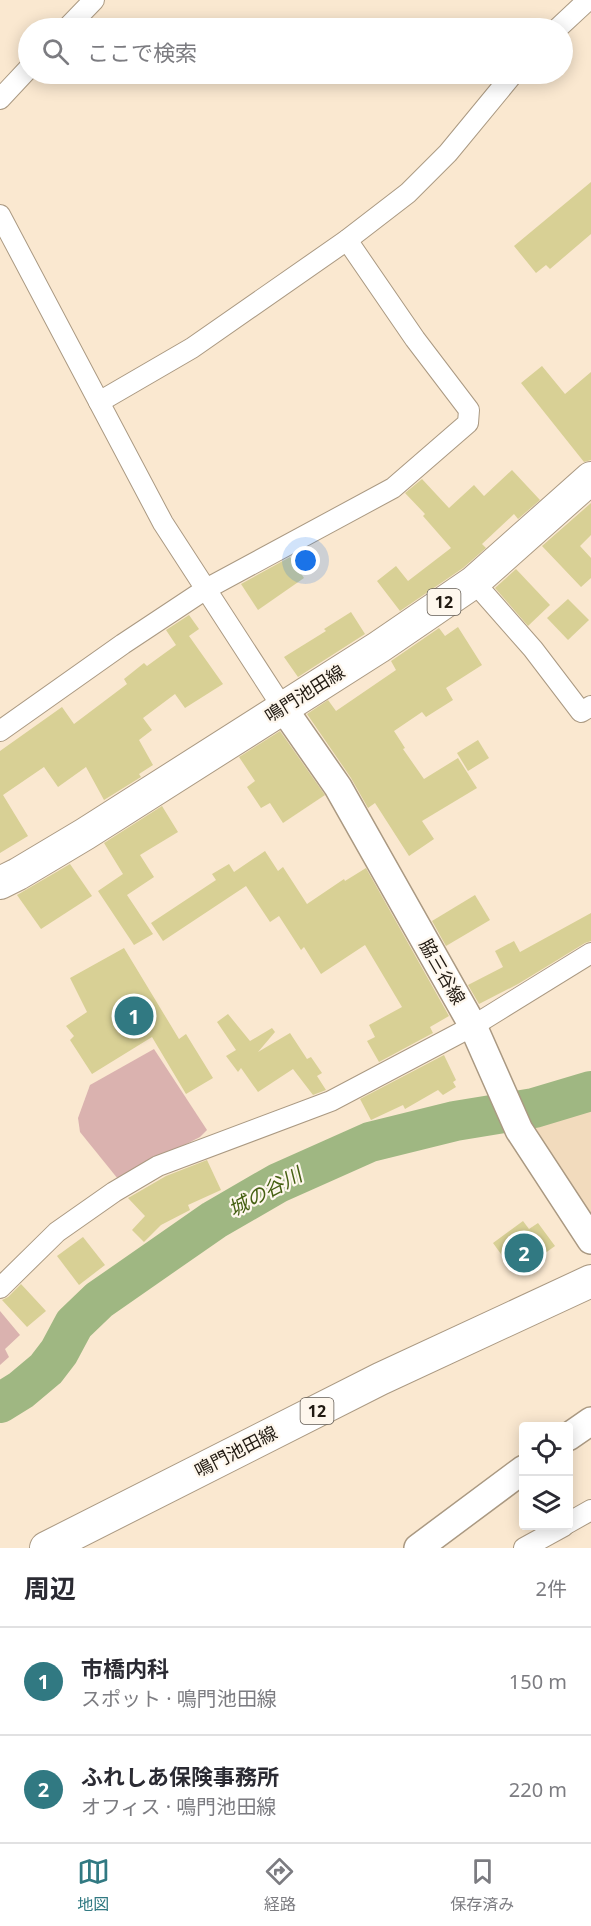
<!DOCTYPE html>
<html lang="ja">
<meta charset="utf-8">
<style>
body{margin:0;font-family:"Noto Sans","Noto Sans JP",sans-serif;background:#f7f7f7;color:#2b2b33}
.controls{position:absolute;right:18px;bottom:18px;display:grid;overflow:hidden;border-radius:6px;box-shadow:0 3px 15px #0003}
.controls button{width:54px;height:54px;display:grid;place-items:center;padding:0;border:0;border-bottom:2px solid #e1e1e2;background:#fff;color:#2b2b33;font:30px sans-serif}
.you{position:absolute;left:306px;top:561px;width:21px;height:21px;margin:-15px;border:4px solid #fff;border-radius:50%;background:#1a73e8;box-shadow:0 0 0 9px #1a73e833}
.badge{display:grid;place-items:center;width:39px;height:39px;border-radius:50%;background:#317982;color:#fff;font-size:20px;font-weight:700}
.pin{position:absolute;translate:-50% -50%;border:3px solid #fff;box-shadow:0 2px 6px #0006}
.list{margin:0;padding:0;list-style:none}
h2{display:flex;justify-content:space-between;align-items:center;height:78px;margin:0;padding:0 24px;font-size:26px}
h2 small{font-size:20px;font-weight:400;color:#7c7c81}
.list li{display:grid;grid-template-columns:39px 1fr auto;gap:18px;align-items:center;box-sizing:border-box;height:108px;padding:0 24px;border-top:2px solid #e1e1e2}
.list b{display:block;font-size:22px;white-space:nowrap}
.list p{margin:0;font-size:20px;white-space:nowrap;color:#7c7c81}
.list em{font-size:20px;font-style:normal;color:#7c7c81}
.icon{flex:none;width:33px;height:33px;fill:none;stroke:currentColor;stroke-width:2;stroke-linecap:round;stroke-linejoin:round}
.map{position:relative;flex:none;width:591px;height:1548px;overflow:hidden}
.search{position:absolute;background:#fff;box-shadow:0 3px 15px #0003;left:18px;right:18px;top:18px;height:66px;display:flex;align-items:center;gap:15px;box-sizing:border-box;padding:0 21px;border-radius:33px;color:#7c7c81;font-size:22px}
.sheet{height:294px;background:#fff}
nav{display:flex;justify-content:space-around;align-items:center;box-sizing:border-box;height:84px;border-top:2px solid #e1e1e2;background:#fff;font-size:16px;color:#7c7c81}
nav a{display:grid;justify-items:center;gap:3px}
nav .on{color:#317982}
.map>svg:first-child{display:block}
.built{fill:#f2dbbd}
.green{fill:#dab2af}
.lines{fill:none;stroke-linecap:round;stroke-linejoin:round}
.river{stroke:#9fb782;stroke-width:40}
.building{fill:#d8d095}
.minor-casing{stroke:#aa9982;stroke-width:22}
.secondary-casing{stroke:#aa9982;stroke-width:30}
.primary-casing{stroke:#aa9982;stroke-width:34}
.minor{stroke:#fff;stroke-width:20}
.secondary{stroke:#fff;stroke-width:27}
.primary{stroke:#fff;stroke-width:32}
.labels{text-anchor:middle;stroke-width:4.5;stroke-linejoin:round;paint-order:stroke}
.shield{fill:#fef7ed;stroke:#635c54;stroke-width:1.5}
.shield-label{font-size:16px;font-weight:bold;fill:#211a12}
.street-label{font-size:18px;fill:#211a12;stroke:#fef7ed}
.water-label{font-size:20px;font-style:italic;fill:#456012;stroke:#fef7ed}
</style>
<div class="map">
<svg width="591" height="1548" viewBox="0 0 591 1548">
<rect width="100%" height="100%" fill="#fae8d0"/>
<!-- built -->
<path class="built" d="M 591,1109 L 591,1221 L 527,1131 Z"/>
<!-- green -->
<g class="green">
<path d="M 154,1049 L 207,1130 L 200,1137 L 118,1179 L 80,1132 L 78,1118 L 90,1085 Z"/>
<path d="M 0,1311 L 20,1335 L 5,1349 L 9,1357 L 0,1365 Z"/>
</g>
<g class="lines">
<!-- river -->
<path class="river" d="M 0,1403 L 21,1390 L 46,1369 L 59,1352 L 74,1324 L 99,1300 L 214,1220 L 278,1183 L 370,1142 L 455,1121 L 534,1108 L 591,1091"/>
</g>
<!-- building -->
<g class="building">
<path d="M 591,182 L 591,234 L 550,269 L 546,265 L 536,273 L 514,246 Z"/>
<path d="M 542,366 L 565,394 L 591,372 L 591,460 L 584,462 L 521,383 Z"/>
<path d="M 512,470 L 540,500 L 518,519 L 514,514 L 482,544 L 486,548 L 463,568 L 400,611 L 377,581 L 396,566 L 408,581 L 451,548 L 423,516 L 425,514 L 405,493 L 422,479 L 449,508 L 474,485 L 484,496 Z"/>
<path d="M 591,503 L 591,535 L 580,546 L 591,558 L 591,578 L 581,587 L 542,546 Z"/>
<path d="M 290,557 L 304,578 L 258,610 L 241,584 Z"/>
<path d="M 516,569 L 550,605 L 528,626 L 495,588 Z"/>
<path d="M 568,599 L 589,620 L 568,640 L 547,618 Z"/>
<path d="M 351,612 L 365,634 L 298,677 L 284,657 L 326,631 L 324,629 Z"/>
<path d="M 189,615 L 199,629 L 189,636 L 223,684 L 185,708 L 175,694 L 143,718 L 152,730 L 139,740 L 153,765 L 139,774 L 141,777 L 104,800 L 86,767 L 58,787 L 44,767 L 3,795 L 28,836 L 0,853 L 0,751 L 62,707 L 74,724 L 127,684 L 124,679 L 144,663 L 147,666 L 176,645 L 166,630 Z"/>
<path d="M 458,627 L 482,665 L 446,688 L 453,700 L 426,717 L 422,712 L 394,731 L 405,748 L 403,749 L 424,779 L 458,758 L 477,788 L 422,821 L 434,839 L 409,856 L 375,803 L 368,808 L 351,778 L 307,714 L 328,700 L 336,711 L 396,670 L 391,661 L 439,628 L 445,636 Z"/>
<path d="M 280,731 L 325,795 L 283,823 L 270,803 L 261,808 L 247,787 L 255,781 L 239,757 Z"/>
<path d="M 478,740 L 489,758 L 468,771 L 457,753 Z"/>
<path d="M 162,806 L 178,832 L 140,855 L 154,877 L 127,895 L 153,934 L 134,945 L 98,891 L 123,874 L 104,843 Z"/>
<path d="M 265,851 L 278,871 L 283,867 L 307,904 L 344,879 L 345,881 L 366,868 L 449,1016 L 430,1027 L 433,1033 L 379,1062 L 367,1041 L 375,1037 L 369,1025 L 402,1007 L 365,945 L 321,974 L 304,947 L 301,950 L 279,916 L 270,922 L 246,886 L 163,941 L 151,923 L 216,880 L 212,874 L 229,864 L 234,872 Z"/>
<path d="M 70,864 L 92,896 L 41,929 L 17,895 Z"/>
<path d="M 475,895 L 490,920 L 446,946 L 432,921 Z"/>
<path d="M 591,913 L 591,941 L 585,943 L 518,984 L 479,1004 L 468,985 L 503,967 L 495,951 L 514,941 L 520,952 Z"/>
<path d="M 124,948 L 179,1039 L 186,1034 L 213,1078 L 186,1094 L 152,1037 L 92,1074 L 70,1040 L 74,1036 L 66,1026 L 87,1012 L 70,978 Z"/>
<path d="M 228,1014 L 250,1041 L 272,1028 L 275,1032 L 258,1052 L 290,1033 L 307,1059 L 311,1057 L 322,1073 L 317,1076 L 326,1090 L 313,1095 L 293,1069 L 258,1092 L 241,1068 L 238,1072 L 226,1056 L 236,1050 L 217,1022 Z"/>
<path d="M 444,1055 L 456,1080 L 453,1082 L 456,1087 L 443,1095 L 438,1090 L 405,1109 L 403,1105 L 371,1120 L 360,1099 Z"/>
<path d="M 207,1160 L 221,1190 L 188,1205 L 190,1210 L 161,1225 L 144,1242 L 132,1230 L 145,1216 L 128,1198 L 166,1176 Z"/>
<path d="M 523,1221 L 529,1229 L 538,1223 L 555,1246 L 530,1264 L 528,1262 L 514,1272 L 493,1243 Z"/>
<path d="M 83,1237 L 105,1265 L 79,1285 L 57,1256 Z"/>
<path d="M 21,1284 L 46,1311 L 27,1327 L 2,1300 L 8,1297 Z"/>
</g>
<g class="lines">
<!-- minor casing -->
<g class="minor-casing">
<g id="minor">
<path d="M 67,28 L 94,0"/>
<path d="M 558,28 L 588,0"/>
<path d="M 0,99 L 28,69"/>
<path d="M 0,215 L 163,523 L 283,708"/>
<path d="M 99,402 L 192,348 L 347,240 L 408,193 L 448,153 L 513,74"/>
<path d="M 474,582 L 533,649 L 581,712 L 591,706"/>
<path d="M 0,731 L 123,644 L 206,589 L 393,488 L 468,423 L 469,410 L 415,339 L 347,240"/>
<path d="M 0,1288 L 57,1232 L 114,1192 L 158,1166 L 331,1101 L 473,1026 L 591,953"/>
<path d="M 568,1523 L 591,1510"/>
<path d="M 524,1548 L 564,1526"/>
</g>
</g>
<!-- secondary casing -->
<g class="secondary-casing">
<g id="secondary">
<path d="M 283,708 L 338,787 L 473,1026 L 519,1130 L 591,1240"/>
<path d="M 568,1437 L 591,1421"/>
<path d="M 418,1548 L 524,1469"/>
</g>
</g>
<!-- primary casing -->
<g class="primary-casing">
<g id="primary">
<path d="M 0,883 L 18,874 L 85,834 L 379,647 L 474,582 L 591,478"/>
<path d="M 46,1548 L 380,1379 L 591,1281"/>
</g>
</g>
<!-- minor -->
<use href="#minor" class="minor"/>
<!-- secondary -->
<use href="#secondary" class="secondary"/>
<!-- primary -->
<use href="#primary" class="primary"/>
</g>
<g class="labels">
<!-- shield labels -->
<g class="shield">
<rect x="427.5" y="589" width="33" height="26" rx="4.5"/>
<rect x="300.5" y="1398" width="33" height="26" rx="4.5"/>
</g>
<g class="shield-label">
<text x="444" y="608">12</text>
<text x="317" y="1417">12</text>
</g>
<!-- street labels -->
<g class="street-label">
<text transform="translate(305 694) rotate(-32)" y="6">鳴門池田線</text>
<text transform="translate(442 972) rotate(60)" y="6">脇三谷線</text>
<text transform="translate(236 1452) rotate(-27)" y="6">鳴門池田線</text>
</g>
<!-- water labels -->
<g class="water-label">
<text transform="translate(265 1192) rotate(-28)" y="7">城の谷川</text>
</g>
</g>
</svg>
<div class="controls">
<button><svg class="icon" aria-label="locate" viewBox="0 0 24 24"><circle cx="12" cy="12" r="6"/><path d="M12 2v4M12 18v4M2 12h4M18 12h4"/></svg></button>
<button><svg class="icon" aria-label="layers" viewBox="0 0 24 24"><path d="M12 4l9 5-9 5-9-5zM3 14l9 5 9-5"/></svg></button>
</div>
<div class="you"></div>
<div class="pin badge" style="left:134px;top:1016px">1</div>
<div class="pin badge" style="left:524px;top:1253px">2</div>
<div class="search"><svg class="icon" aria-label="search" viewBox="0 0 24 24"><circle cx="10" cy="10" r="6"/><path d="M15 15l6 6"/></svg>ここで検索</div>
</div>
<section class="sheet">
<h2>周辺<small>2件</small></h2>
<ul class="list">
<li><span class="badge">1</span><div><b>市橋内科</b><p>スポット · 鳴門池田線</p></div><em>150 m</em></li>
<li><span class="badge">2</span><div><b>ふれしあ保険事務所</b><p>オフィス · 鳴門池田線</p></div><em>220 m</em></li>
</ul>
</section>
<nav>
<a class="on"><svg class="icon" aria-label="map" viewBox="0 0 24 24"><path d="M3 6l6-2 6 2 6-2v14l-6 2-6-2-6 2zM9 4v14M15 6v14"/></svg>地図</a>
<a><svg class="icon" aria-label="directions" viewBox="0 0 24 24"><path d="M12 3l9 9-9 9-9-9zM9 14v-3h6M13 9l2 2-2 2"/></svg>経路</a>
<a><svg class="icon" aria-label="saved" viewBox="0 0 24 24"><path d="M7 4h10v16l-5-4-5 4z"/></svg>保存済み</a>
</nav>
